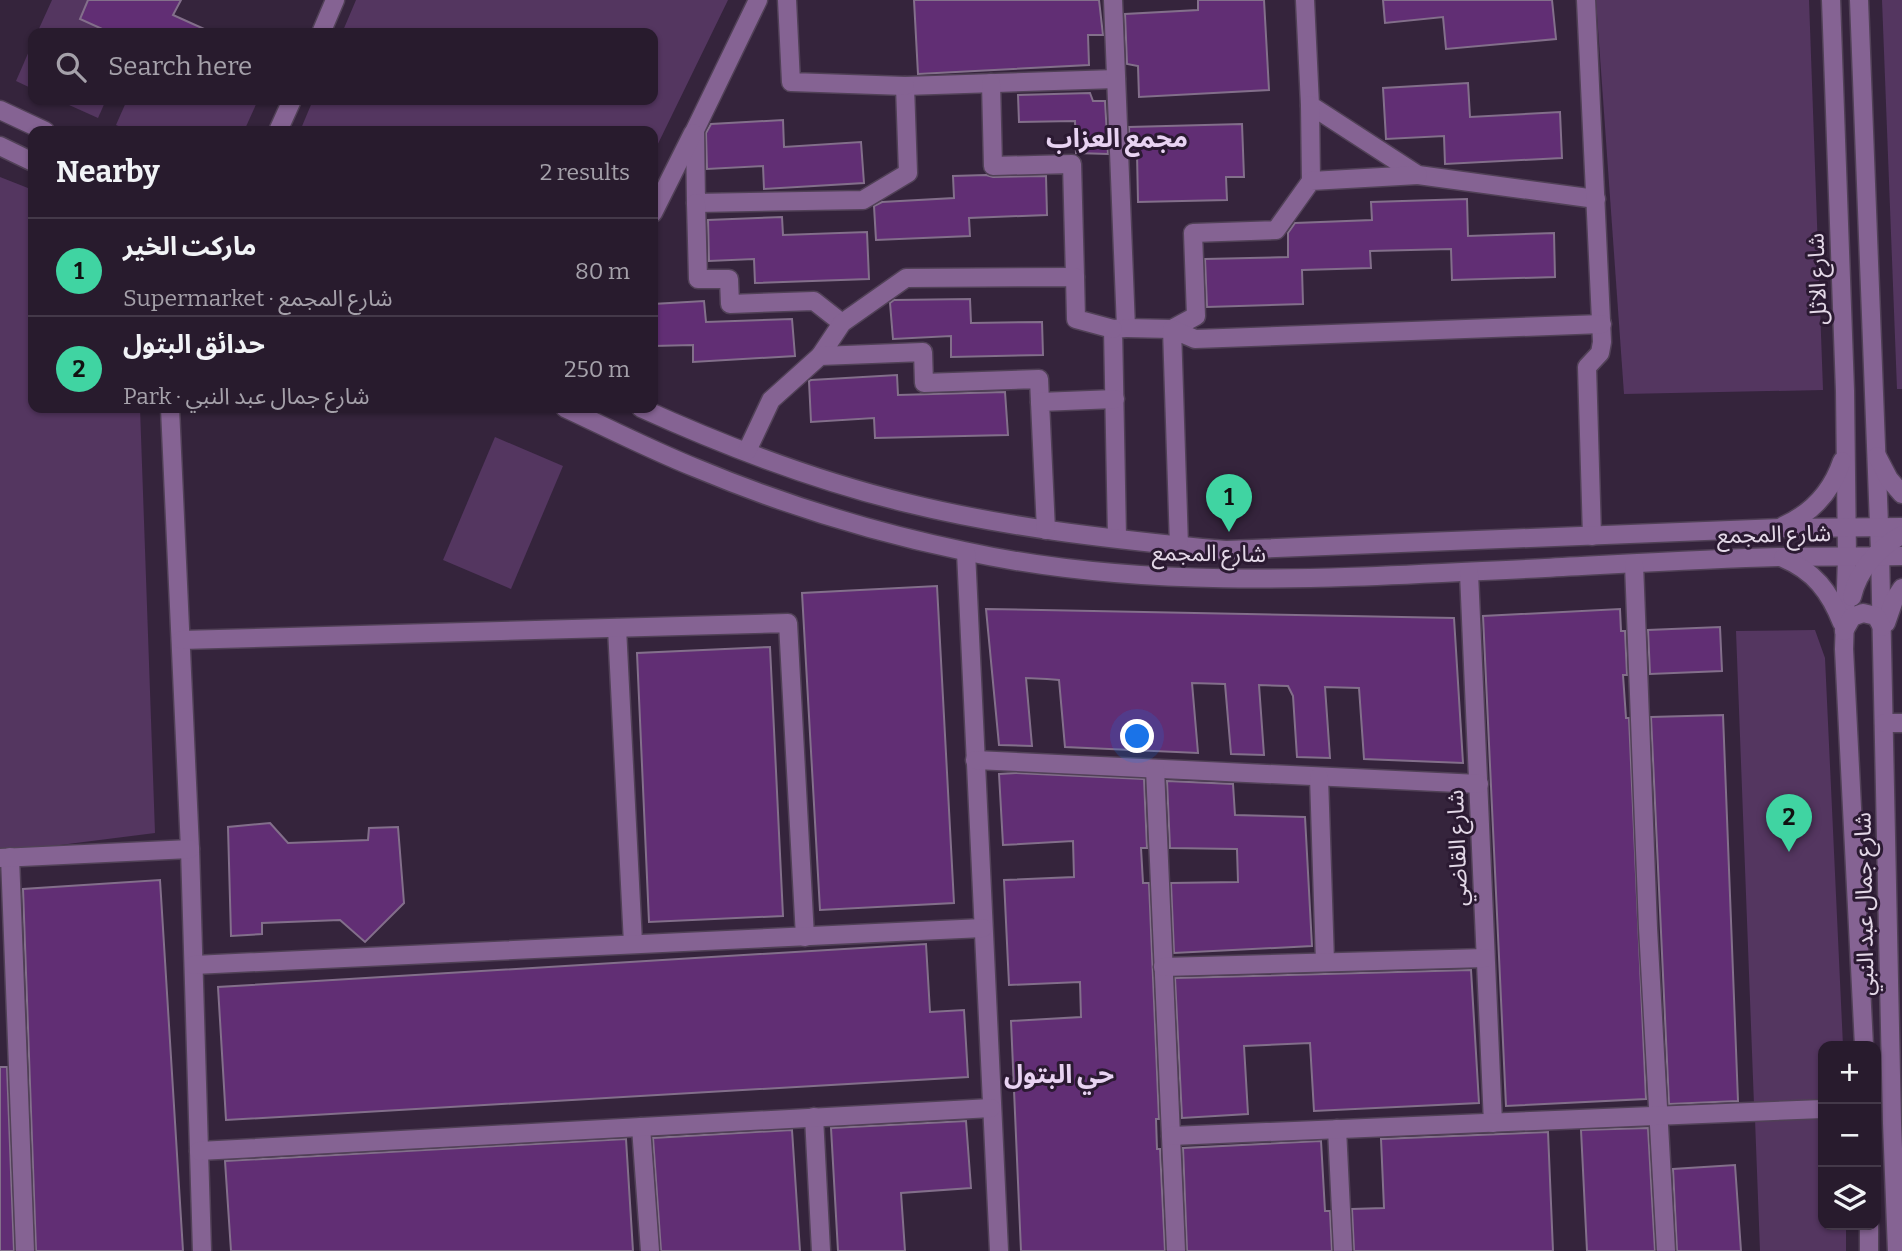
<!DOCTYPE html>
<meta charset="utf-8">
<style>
body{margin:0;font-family:Bitter,"Noto Sans Arabic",serif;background:#302435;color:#f1f3f6}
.controls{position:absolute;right:21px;bottom:21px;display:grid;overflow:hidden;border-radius:14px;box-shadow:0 2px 5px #0004}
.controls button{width:63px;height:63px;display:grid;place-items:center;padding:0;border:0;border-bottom:2px solid #443949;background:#281b2d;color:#f1f3f6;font:35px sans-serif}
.you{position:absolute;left:1138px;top:737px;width:24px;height:24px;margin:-18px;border:5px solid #fff;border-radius:50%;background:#1a73e8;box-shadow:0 0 0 10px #1a73e833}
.badge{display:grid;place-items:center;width:46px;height:46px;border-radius:50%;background:#40d4a2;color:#111;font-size:23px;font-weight:700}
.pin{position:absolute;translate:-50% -58px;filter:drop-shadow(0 2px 4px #0008)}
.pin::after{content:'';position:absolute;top:37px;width:24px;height:21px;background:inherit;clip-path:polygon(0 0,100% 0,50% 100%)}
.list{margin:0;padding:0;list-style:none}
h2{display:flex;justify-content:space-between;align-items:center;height:91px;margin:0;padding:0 28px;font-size:30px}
h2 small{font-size:23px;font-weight:400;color:#a5a1aa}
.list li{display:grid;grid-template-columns:46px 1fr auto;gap:21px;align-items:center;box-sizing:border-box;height:98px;padding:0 28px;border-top:2px solid #443949}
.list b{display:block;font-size:26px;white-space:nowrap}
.list p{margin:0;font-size:23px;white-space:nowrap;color:#a5a1aa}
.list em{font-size:23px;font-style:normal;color:#a5a1aa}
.icon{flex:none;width:38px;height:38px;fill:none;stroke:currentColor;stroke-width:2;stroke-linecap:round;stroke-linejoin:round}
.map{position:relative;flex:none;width:1902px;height:1251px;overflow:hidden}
.search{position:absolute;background:#281b2d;box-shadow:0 2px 5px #0004;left:28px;top:28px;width:630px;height:77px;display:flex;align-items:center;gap:18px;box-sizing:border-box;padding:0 24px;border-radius:14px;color:#a5a1aa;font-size:26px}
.panel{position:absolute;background:#281b2d;box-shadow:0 2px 5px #0004;left:28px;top:126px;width:630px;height:287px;border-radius:14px}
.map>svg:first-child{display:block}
.green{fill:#543660}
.building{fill:#612e74;stroke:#836f8b;stroke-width:2}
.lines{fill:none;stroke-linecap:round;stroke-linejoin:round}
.minor-casing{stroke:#514157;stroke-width:21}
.minor{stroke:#856393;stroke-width:18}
.labels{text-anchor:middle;stroke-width:6;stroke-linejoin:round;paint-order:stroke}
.street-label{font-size:23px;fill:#e3d8e7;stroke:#2b1a32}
.quarter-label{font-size:26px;font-weight:bold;fill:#e8d3f2;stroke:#2b1a32}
</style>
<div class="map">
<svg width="1902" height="1251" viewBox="0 0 1902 1251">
<rect width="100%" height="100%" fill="#35243c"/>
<!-- green -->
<g class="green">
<path d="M 52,0 L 88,0 L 80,19 L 111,33 L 37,33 Z"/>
<path d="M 356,0 L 728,0 L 653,154 L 653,131 L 300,131 L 313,100 L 653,100 L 653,33 L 342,33 Z"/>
<path d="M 1596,0 L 1809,0 L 1823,390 L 1624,394 Z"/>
<path d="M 1882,0 L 1902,0 L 1902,389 L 1897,389 Z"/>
<path d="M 33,42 L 33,89 L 16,81 Z"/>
<path d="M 58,100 L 106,100 L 98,118 Z"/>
<path d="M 127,100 L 258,100 L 244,131 L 129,131 L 116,125 Z"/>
<path d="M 0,177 L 33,190 L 33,408 L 140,408 L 155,833 L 52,846 L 0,850 Z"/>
<path d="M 495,437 L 563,466 L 511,589 L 443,560 Z"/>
<path d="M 1815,630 L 1825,658 L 1843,1046 L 1823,1046 L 1823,1102 L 1754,1105 L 1736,631 Z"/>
<path d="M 1823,1117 L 1823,1225 L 1846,1225 L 1846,1251 L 1760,1251 L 1755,1119 Z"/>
</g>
<!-- building -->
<g class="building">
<path d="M 88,0 L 181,0 L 173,15 L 213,33 L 111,33 L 80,19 Z"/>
<path d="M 914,0 L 1099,0 L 1103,35 L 1088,35 L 1089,65 L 918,74 Z"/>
<path d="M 1198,0 L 1264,0 L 1269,90 L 1139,97 L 1138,66 L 1127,64 L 1125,14 L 1198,10 Z"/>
<path d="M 1383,0 L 1552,0 L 1556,39 L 1446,49 L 1443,17 L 1385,23 Z"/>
<path d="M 1468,83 L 1470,117 L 1560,112 L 1562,158 L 1445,164 L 1444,136 L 1386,139 L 1383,88 Z"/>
<path d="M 1090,93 L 1093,101 L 1105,101 L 1108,154 L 1076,153 L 1075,121 L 1019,122 L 1018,95 Z"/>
<path d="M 783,120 L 784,147 L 861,142 L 864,183 L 764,189 L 763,166 L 707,169 L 706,133 L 711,124 Z"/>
<path d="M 1242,124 L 1244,177 L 1226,177 L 1227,200 L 1138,202 L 1137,153 L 1130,153 L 1129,127 Z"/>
<path d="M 986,175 L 993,177 L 1046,176 L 1047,215 L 969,218 L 970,236 L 876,240 L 874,206 L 882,202 L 954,198 L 953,176 Z"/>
<path d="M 1467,199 L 1468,236 L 1554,233 L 1555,277 L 1452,280 L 1451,249 L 1370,251 L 1371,268 L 1302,270 L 1303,304 L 1207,307 L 1205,259 L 1288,257 L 1288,233 L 1295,223 L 1372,220 L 1371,202 Z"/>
<path d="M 782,217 L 783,235 L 867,232 L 869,279 L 755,283 L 754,259 L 709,261 L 708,220 Z"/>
<path d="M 970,299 L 971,323 L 1042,322 L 1043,355 L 951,357 L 951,336 L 893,339 L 890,303 L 894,300 Z"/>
<path d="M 704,301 L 706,322 L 792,319 L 795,356 L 693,362 L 693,345 L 653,346 L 653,304 Z"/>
<path d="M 897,375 L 898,395 L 1005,392 L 1008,435 L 875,438 L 874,418 L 811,422 L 809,381 L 811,380 Z"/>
<path d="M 937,586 L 954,903 L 820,910 L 802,593 Z"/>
<path d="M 986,609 L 1454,618 L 1463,763 L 1364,759 L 1359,688 L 1325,687 L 1330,758 L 1297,757 L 1293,696 L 1288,686 L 1259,685 L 1264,755 L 1231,754 L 1225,684 L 1192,683 L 1198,753 L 1065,747 L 1059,680 L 1047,679 L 1026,678 L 1032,746 L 999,745 Z"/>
<path d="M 1620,609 L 1621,631 L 1625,631 L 1627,675 L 1623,675 L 1626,718 L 1629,718 L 1646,1099 L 1506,1106 L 1483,616 Z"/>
<path d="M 1720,627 L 1722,671 L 1650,674 L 1648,630 Z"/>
<path d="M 770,647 L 783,916 L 649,922 L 637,653 Z"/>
<path d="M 1723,715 L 1738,1101 L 1669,1104 L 1651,717 Z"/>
<path d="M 1016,773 L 1144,779 L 1147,848 L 1141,848 L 1143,883 L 1149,883 L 1159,1119 L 1156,1119 L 1157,1149 L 1160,1149 L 1165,1251 L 1021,1251 L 1011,1021 L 1081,1017 L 1080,982 L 1009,985 L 1004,880 L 1074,877 L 1073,841 L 1003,845 L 999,774 Z"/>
<path d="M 1167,781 L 1233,784 L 1235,815 L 1305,817 L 1312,946 L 1174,953 L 1171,883 L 1238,882 L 1237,849 L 1170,848 Z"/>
<path d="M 270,823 L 288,843 L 368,840 L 369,828 L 398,827 L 404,903 L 365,942 L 340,920 L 262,923 L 262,934 L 231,936 L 228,827 Z"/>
<path d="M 160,880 L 183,1251 L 36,1251 L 23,889 Z"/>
<path d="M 926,944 L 930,1012 L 964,1010 L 968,1077 L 226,1120 L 218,987 Z"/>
<path d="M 1471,970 L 1479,1103 L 1314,1111 L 1310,1043 L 1244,1046 L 1248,1114 L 1182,1118 L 1175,978 Z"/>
<path d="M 0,1067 L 7,1067 L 14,1251 L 0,1251 Z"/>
<path d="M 966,1121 L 971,1188 L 901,1193 L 905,1251 L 838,1251 L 831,1128 Z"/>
<path d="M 1648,1128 L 1655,1251 L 1587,1251 L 1581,1130 Z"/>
<path d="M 792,1130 L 800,1251 L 661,1251 L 653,1138 Z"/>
<path d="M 1548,1132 L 1553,1251 L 1354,1251 L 1352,1209 L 1384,1208 L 1381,1139 Z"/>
<path d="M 626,1139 L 633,1251 L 231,1251 L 225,1161 Z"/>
<path d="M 1321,1141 L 1325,1211 L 1330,1211 L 1332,1251 L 1187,1251 L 1183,1148 Z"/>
<path d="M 1735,1165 L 1741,1251 L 1677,1251 L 1673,1169 Z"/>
</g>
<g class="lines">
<!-- minor casing -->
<g class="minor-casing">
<g id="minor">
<path d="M 758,0 L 695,130 L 696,203 L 863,200 L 908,173 L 905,86 L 1116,79"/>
<path d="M 787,0 L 791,82 L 905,86"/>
<path d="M 1113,0 L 1126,328 L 1113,329 L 1117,538"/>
<path d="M 1305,0 L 1310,105 L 1418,175 L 1596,199"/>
<path d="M 1586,0 L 1602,342 L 1600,353 L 1587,367 L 1592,536"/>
<path d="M 1831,0 L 1845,391 L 1847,557 L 1844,649 L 1864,1046"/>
<path d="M 1859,0 L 1880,551 L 1892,1123 L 1897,1251"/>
<path d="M 321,33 L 335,0"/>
<path d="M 991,83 L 993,166 L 1072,164 L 1075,277"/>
<path d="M 1310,105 L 1311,181"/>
<path d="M 0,110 L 45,131"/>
<path d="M 278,131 L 292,100"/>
<path d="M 0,146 L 33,162"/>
<path d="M 696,203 L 698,279 L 729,279 L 730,304 L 814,301 L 842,323"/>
<path d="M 653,213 L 693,133"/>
<path d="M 1126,328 L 1172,329 L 1196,316 L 1193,233 L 1276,230 L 1311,181 L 1418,175"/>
<path d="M 820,356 L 842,323 L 906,278 L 1075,277 L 1076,319 L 1113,329"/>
<path d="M 170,408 L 190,849 L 202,1251"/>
<path d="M 565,408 C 608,428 651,450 696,468 C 782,504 873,532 964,551 C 1156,593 1351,577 1545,568 C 1623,564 1701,559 1778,557 C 1820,556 1861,557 1902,556"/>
<path d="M 641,408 C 727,447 816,481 907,503 C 1004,527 1103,538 1202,548 L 1226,550 L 1780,528 L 1902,527"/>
<path d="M 747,451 L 771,400 L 820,356 L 923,352 L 924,383 L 1039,379 L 1040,402"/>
<path d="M 1877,456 L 1889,479 L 1902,494"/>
<path d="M 1783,526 C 1812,513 1832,491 1842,461"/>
<path d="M 1046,530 L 1040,402 L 1115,399"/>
<path d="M 1179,546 L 1172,329 L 1195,339 L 1602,324"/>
<path d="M 966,552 L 999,1251"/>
<path d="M 1783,558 C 1814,571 1830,592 1842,623"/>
<path d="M 1634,564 L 1648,928 L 1666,1251"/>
<path d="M 1469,573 L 1493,1123"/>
<path d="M 1852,597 C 1858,570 1878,548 1902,535"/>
<path d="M 1886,623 L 1894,600 L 1902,588"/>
<path d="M 617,628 L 633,943"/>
<path d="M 1844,631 L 1852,617 L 1863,613 L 1876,616 L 1882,627"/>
<path d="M 181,640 L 788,623 L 805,937"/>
<path d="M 1884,723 L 1902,723"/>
<path d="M 975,760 L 1479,784"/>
<path d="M 1155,769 L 1176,1251"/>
<path d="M 1319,777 L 1325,962"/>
<path d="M 10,857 L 25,1251"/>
<path d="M 0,858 L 190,849"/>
<path d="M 194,965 L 983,928"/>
<path d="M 1163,967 L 1485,958"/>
<path d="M 814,1117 L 821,1251"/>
<path d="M 641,1127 L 650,1251"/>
<path d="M 1337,1129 L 1343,1251"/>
<path d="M 1171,1136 L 1823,1109"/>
<path d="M 199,1151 L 991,1108"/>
<path d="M 1869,1225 L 1869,1251"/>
</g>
</g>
<!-- minor -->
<use href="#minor" class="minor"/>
</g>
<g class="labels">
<!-- street labels -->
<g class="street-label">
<text transform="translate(1817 279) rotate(-92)" y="8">شارع الاثل</text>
<text transform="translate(1774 534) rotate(-1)" y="8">شارع المجمع</text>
<text transform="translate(1209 553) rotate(1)" y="8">شارع المجمع</text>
<text transform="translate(1457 848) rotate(-92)" y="8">شارع القاضي</text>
<text transform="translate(1864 904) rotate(-91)" y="8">شارع جمال عبد النبي</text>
</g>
<!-- quarter labels -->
<g class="quarter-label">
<text x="1117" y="147">مجمع العزاب</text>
<text x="1059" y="1083">حي البتول</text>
</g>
</g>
</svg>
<div class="controls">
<button>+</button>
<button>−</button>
<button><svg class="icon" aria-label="layers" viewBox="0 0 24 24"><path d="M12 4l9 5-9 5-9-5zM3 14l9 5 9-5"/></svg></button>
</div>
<div class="you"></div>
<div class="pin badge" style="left:1229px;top:532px">1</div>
<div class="pin badge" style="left:1789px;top:852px">2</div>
<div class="search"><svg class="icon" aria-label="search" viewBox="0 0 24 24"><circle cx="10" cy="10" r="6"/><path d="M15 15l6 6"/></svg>Search here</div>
<section class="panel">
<h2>Nearby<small>2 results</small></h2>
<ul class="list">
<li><span class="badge">1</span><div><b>ماركت الخير</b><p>Supermarket · شارع المجمع</p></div><em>80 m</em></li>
<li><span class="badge">2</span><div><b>حدائق البتول</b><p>Park · شارع جمال عبد النبي</p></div><em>250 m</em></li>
</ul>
</section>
</div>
